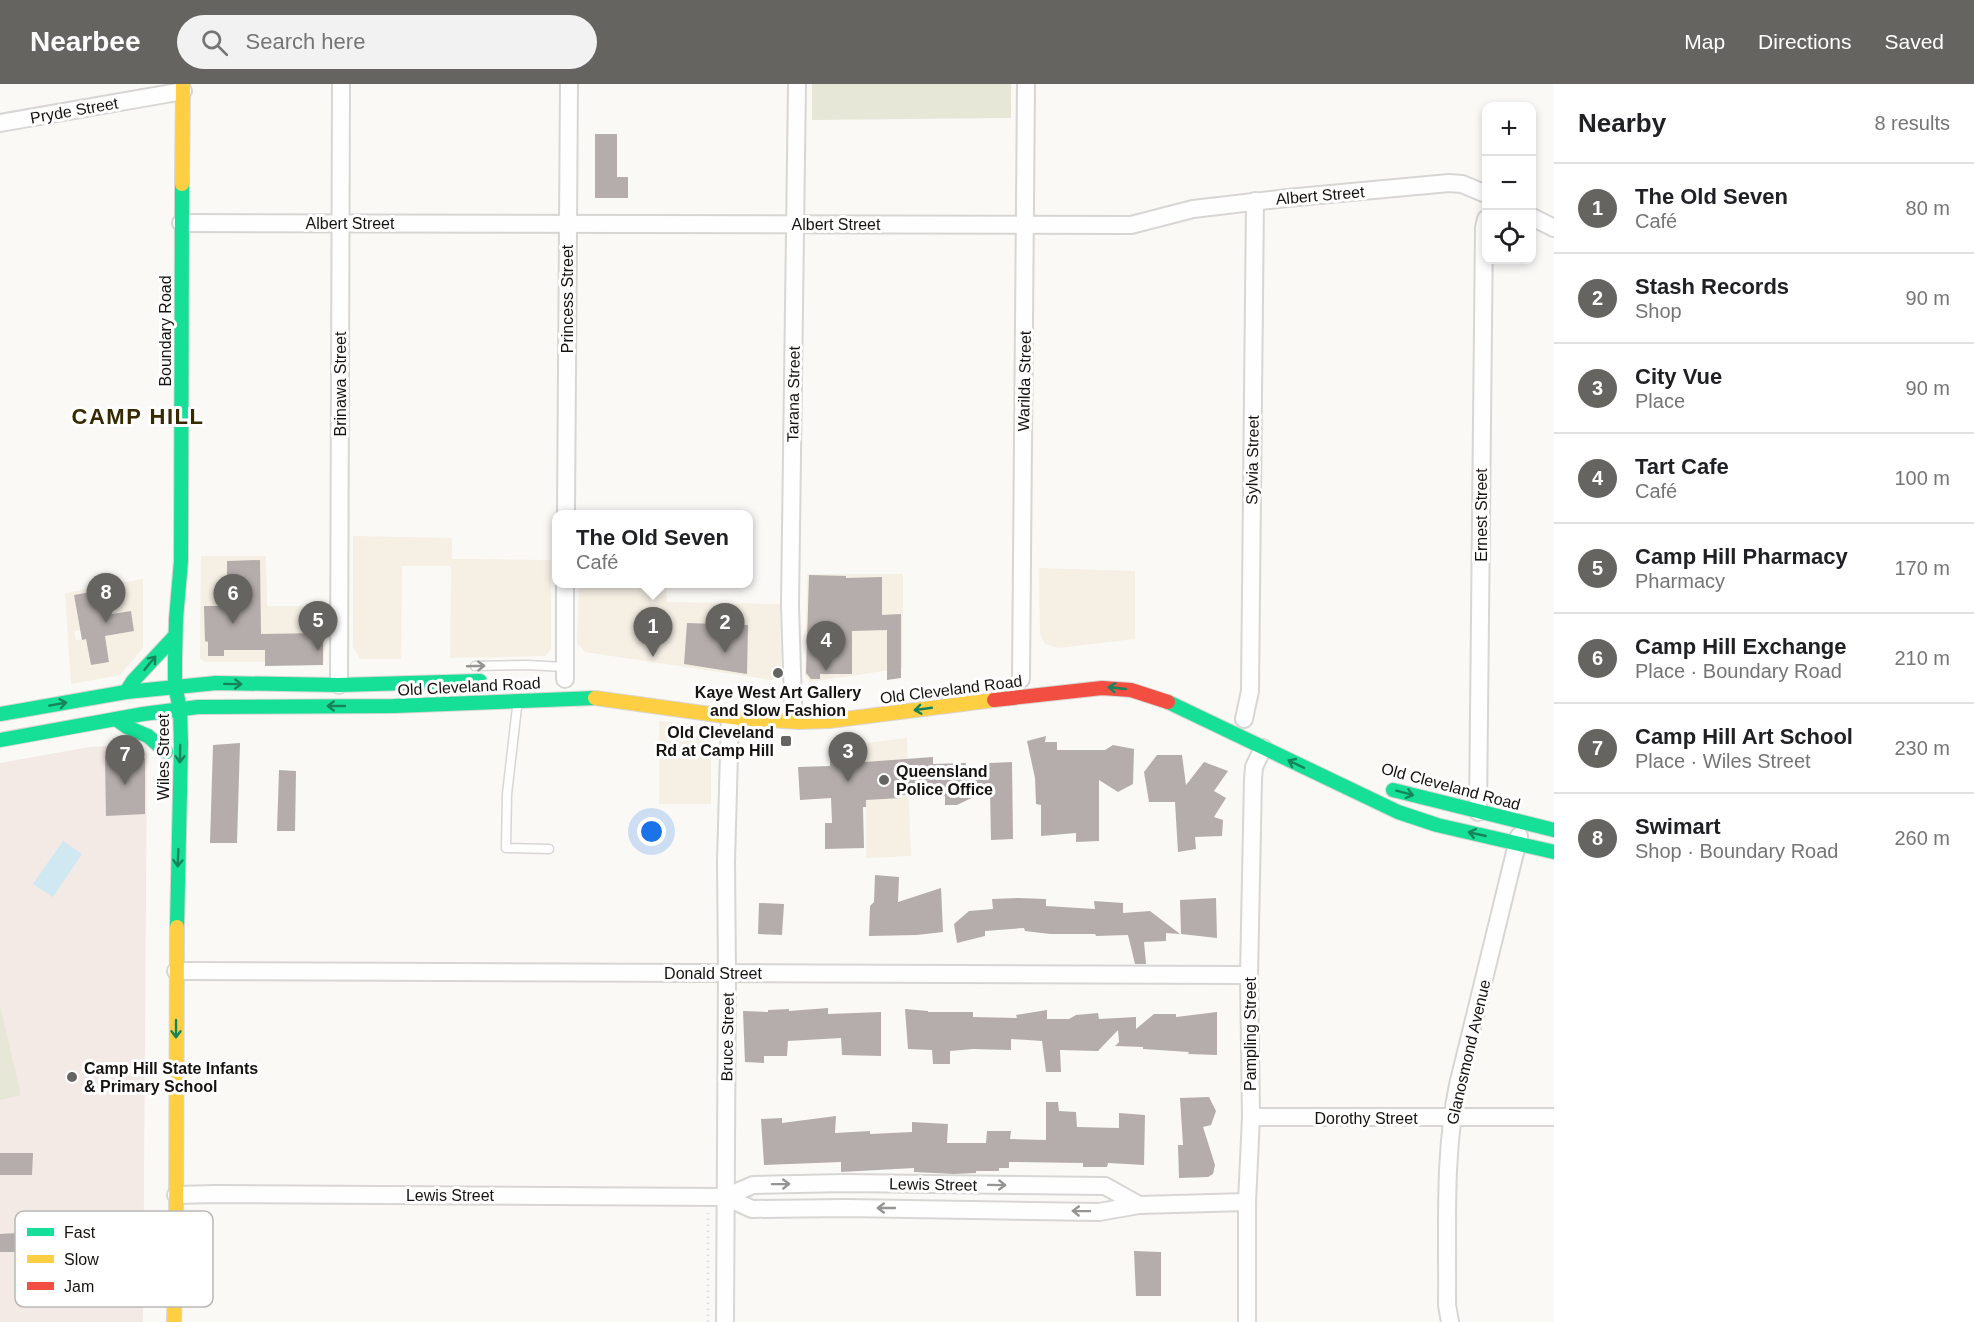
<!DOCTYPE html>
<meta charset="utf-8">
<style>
body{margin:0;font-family:Helvetica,sans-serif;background:#f2f2f2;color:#202124}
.controls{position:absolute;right:18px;top:18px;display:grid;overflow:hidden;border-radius:12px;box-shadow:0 3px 9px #0003}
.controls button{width:54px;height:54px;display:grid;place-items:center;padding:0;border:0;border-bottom:2px solid #e0e0e0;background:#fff;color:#202124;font:30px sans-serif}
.you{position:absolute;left:652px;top:748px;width:21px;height:21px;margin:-15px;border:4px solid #fff;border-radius:50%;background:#1a73e8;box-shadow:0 0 0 9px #1a73e833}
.badge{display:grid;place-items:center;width:39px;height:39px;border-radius:50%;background:#666460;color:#fff;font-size:20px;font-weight:700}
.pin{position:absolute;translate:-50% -50px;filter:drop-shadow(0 2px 3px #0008)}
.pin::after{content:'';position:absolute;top:32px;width:21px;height:18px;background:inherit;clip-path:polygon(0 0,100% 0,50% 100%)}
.popup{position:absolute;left:552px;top:426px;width:201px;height:78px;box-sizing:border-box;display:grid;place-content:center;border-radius:12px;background:#fff;filter:drop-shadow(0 2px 4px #0005);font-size:20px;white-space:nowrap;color:#757577}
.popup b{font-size:22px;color:#202124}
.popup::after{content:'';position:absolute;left:50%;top:100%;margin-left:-12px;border:12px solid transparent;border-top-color:#fff}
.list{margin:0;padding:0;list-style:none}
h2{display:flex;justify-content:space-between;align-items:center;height:78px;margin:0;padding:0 24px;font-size:26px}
h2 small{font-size:20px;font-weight:400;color:#757577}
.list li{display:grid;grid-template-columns:39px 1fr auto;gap:18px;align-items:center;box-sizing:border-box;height:90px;padding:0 24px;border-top:2px solid #e0e0e0}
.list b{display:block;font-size:22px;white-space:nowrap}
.list p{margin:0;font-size:20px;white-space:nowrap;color:#757577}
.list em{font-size:20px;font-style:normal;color:#757577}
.icon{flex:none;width:33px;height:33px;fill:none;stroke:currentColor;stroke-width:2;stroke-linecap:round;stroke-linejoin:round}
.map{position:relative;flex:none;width:1554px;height:1238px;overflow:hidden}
header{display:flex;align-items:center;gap:36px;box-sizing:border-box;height:84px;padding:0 30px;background:#666460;color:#fff}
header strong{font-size:28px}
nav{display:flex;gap:33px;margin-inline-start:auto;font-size:21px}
.search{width:420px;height:54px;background:#f2f2f2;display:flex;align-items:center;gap:15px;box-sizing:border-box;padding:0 21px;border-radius:33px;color:#757577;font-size:22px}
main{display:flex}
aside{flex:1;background:#fff}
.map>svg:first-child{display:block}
.built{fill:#f5efe4;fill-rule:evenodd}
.education{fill:#f3e9e5}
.green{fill:#e6e7d6}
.water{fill:#cfe8f2}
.building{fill:#b4adab}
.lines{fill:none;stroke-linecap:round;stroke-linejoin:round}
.lane-casing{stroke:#d8d6d3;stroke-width:11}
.street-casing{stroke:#d8d6d3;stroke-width:20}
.fast-casing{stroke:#d8d6d3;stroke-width:16}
.slow-casing{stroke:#d8d6d3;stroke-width:16}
.jam-casing{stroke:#d8d6d3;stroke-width:16}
.path{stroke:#e0e0de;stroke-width:3;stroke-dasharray:1.5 4.5;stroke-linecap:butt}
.lane{stroke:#fefefe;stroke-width:8}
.street{stroke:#fefefe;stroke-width:16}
.fast{stroke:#16e098;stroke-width:14}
.slow{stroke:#ffcf43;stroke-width:14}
.jam{stroke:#f24e42;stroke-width:14}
.oneway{stroke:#16845b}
.oneway2{stroke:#969493}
.poi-dot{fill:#666460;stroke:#fff;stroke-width:2}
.labels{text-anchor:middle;stroke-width:6;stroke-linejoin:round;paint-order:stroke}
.street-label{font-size:16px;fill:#161310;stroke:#fff}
.poi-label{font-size:16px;font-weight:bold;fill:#161310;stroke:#fff;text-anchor:start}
.district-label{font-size:22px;font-weight:bold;letter-spacing:1.5px;fill:#372900;stroke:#fff}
.key{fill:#fff;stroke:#b9b8b7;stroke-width:1.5}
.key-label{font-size:16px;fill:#161310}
</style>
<header>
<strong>Nearbee</strong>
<div class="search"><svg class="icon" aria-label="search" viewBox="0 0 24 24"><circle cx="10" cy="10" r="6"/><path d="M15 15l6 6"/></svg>Search here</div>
<nav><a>Map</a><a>Directions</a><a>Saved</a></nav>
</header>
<main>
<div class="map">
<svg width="1554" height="1238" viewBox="0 0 1554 1238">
<rect width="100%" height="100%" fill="#fbf9f6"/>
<!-- built -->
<g class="built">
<path d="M 353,452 L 452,454 L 452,475 L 551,476 L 551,565 L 545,572 L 450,574 L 451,482 L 402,482 L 401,575 L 360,575 L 353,562 Z"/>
<path d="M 201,472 L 266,472 L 267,522 L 325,522 L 324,578 L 205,578 L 200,574 Z"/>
<path d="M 1039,484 L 1135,487 L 1135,555 L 1058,564 L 1045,560 L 1040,550 Z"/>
<path d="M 807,490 L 903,490 L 903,584 L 810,598 L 805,591 Z"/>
<path d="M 143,495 L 143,564 L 120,591 L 71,600 L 65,509 ZM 74,511 L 106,531 L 131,527 L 134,547 L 105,552 L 109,577 L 91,581 L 86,555 L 76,556 L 74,547 L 80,546 Z"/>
<path d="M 579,503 L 666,503 L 667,518 L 780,520 L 781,587 L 772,596 L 585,568 L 577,559 Z"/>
<path d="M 659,637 L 711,642 L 711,720 L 659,720 Z"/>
<path d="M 907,654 L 911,772 L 866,774 L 865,659 Z"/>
</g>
<!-- education -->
<path class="education" d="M 133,660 L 147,669 L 143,1238 L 0,1238 L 0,679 L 89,663 Z"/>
<!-- green -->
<g class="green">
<path d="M 812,0 L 1011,0 L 1011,34 L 812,36 Z"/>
<path d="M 0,922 L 21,1011 L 0,1016 Z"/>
</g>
<!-- water -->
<path class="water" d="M 63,757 L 82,770 L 53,813 L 33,800 Z"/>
<!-- building -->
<g class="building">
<path d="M 595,50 L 617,50 L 617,93 L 628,93 L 628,114 L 595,114 Z"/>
<path d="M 260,476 L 261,550 L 323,549 L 323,581 L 265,582 L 265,566 L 224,566 L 224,572 L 208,572 L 208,558 L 205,557 L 204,522 L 220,522 L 220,504 L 227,504 L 227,477 Z"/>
<path d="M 809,491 L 846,492 L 846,494 L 882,493 L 882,531 L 901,530 L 901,594 L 887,596 L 887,546 L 852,547 L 852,590 L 820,590 L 820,595 L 811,595 L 806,589 Z"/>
<path d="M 102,506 L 106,531 L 131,527 L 134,547 L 105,552 L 109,578 L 91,581 L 86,555 L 82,556 L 74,511 Z"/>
<path d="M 687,539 L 748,541 L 747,590 L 684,580 Z"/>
<path d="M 1046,652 L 1045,658 L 1057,658 L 1057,666 L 1105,666 L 1113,661 L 1134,665 L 1133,700 L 1118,708 L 1099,696 L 1099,757 L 1076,758 L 1076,749 L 1041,752 L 1041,721 L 1036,720 L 1035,694 L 1027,657 Z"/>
<path d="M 240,659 L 237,759 L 210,759 L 213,661 Z"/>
<path d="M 131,671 L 145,674 L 145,730 L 106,732 L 105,672 Z"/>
<path d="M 1157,671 L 1182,671 L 1186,701 L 1204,678 L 1228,687 L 1214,707 L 1226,714 L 1214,733 L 1223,736 L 1222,752 L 1195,753 L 1196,765 L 1178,768 L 1175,718 L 1149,718 L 1144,688 Z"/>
<path d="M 865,672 L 865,678 L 933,673 L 933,680 L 966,679 L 965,694 L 989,694 L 989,679 L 1012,678 L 1013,755 L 991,756 L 990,705 L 957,721 L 945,721 L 945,712 L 940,713 L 940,709 L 901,711 L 901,714 L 866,716 L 866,723 L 863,723 L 864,764 L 825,765 L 825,739 L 832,739 L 831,714 L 800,716 L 798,683 L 830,682 L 830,673 Z"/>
<path d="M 279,686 L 296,687 L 295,747 L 277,747 Z"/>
<path d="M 875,791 L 899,793 L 898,818 L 941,804 L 943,848 L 917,851 L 869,852 L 870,822 L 874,818 Z"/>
<path d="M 1018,814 L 1046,815 L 1046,822 L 1095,825 L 1094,817 L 1123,819 L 1123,829 L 1150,827 L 1180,850 L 1166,849 L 1166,857 L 1144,858 L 1146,880 L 1135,880 L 1128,851 L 1096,852 L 1095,850 L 1050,850 L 1025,847 L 1024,844 L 985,847 L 985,852 L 957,859 L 954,840 L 969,827 L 993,825 L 992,815 Z"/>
<path d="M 1216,814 L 1217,854 L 1181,850 L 1180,816 Z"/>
<path d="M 759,819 L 784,820 L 782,851 L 758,850 Z"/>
<path d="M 828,924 L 828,930 L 881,928 L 881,972 L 842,971 L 841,954 L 788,957 L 787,972 L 764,972 L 764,979 L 745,978 L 743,927 L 768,928 L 768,926 L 789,925 L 789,927 Z"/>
<path d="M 905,925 L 928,927 L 928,928 L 973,928 L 973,933 L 1017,934 L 1016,931 L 1047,926 L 1047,935 L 1069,935 L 1076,931 L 1098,929 L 1099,935 L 1136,933 L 1136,945 L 1154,930 L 1176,930 L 1176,933 L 1217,928 L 1217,971 L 1188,970 L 1189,968 L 1143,965 L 1143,963 L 1115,962 L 1119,958 L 1118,946 L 1098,967 L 1060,966 L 1061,988 L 1046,988 L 1042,957 L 1011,955 L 1011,966 L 973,965 L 950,967 L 950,980 L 933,980 L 932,966 L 908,965 Z"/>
<path d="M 1209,1013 L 1216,1027 L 1211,1041 L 1203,1043 L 1215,1081 L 1213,1090 L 1208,1093 L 1179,1094 L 1178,1061 L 1183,1061 L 1180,1014 Z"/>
<path d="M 1046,1018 L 1058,1018 L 1059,1027 L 1076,1028 L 1077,1043 L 1119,1044 L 1119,1029 L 1145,1031 L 1144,1081 L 1108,1079 L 1107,1083 L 1083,1083 L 1083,1079 L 1009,1078 L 1009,1084 L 999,1084 L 999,1087 L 976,1087 L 976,1089 L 954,1090 L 914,1088 L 914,1084 L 841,1088 L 841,1078 L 764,1081 L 761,1035 L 782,1034 L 782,1039 L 836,1032 L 835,1049 L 870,1047 L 870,1050 L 912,1048 L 912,1038 L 948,1040 L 947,1059 L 986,1059 L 987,1047 L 1011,1047 L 1010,1055 L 1046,1056 Z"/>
<path d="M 0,1069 L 33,1069 L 32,1091 L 0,1091 Z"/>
<path d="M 33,1148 L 33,1150 L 47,1150 L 48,1154 L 56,1155 L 56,1163 L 116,1163 L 116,1178 L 130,1178 L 131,1214 L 99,1214 L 99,1195 L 69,1195 L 69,1186 L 40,1187 L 39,1184 L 17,1185 L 17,1168 L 0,1168 L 0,1150 Z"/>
<path d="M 1134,1167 L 1161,1168 L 1161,1212 L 1136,1212 Z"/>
</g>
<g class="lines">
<!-- lane casing -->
<g class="lane-casing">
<g id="lane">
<path d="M 475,582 L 527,581 L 565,583"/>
<path d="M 517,623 L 507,710 L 506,764 L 549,765"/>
</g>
</g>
<!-- street casing -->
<g class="street-casing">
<g id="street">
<path d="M 0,39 L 183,7"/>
<path d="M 1532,133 L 1554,144"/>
<path d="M 181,139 L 1131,141 L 1193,125 L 1287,114 L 1449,99 L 1462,100 L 1486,110"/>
<path d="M 566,430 L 569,0"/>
<path d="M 565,595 L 565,500"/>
<path d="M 1021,595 L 1026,0"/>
<path d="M 339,601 L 341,0"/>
<path d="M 793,620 L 790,521 L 797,0"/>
<path d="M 1244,635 L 1250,607 L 1255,117"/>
<path d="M 1478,728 L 1484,144 L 1486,135"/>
<path d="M 176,887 L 1249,891"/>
<path d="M 1251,1033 L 1554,1033"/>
<path d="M 176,1111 L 215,1110 L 725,1113 L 753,1101 L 845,1099 L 1105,1102 L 1139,1121"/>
<path d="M 725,1113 L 752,1125 L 846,1124 L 1099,1128 L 1139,1121 L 1247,1118"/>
<path d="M 725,1238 L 727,889 L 726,778 L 730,633"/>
<path d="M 1247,1238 L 1247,1118 L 1251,1033 L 1249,891 L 1253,695 L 1254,683 L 1263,664"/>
<path d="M 1450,1238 L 1447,1221 C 1448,1148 1443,1073 1458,1001 L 1519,752"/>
</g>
</g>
<!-- fast casing -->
<g class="fast-casing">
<g id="fast">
<path d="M 126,608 L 133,597 L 175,552"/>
<path d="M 1168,618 L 1398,728 L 1437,741 L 1554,768"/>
<path d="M 0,630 L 126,608 L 216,599 L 339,601 L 480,597"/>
<path d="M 116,635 L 127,643 L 148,652 L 166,668"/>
<path d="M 0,656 L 143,630 L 198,623 L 394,622 L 595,614"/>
<path d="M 1393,706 L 1554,746"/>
<path d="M 177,843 L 181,660 L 180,625 L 175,602 L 175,575 L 176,535 L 181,477 L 182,100"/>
</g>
</g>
<!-- slow casing -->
<g class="slow-casing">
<g id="slow">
<path d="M 182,100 L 183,0"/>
<path d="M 595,614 L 739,634 L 799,638 L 829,637 L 994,616"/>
<path d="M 174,1238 L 176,1162 L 177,843"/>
</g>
</g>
<!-- jam casing -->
<g class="jam-casing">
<path id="jam" d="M 994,616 L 1102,604 L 1131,606 L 1168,618"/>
</g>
<!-- path -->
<path class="path" d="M 708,1238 L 708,1129"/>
<!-- lane -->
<use href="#lane" class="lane"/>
<!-- street -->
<use href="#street" class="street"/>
<!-- fast -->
<use href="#fast" class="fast"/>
<!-- slow -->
<use href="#slow" class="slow"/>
<!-- jam -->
<use href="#jam" class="jam"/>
</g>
<!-- one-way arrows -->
<defs><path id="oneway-shaft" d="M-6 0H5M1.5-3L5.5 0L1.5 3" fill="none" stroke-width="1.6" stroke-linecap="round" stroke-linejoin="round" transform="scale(1.5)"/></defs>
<g class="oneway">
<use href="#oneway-shaft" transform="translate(150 579) rotate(-51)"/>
<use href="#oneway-shaft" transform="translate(233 600) rotate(1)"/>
<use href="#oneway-shaft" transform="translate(1117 604) rotate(-174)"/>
<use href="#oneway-shaft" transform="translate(58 620) rotate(-10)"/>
<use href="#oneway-shaft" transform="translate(336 622) rotate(180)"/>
<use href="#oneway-shaft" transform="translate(923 625) rotate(172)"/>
<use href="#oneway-shaft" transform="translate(180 670) rotate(91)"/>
<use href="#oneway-shaft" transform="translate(1296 680) rotate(-154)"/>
<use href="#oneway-shaft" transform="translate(1405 709) rotate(15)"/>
<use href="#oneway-shaft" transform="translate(1477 750) rotate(-167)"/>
<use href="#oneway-shaft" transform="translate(178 774) rotate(92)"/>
<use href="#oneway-shaft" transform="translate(176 945) rotate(90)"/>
</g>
<g class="oneway2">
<use href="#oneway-shaft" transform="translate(476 582) rotate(-2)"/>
<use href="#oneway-shaft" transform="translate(781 1100) rotate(-1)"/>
<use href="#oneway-shaft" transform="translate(997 1101) rotate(1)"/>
<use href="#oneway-shaft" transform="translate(886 1124) rotate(-180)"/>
<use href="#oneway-shaft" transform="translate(1081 1127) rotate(-179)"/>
</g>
<!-- markers -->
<g class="poi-dot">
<circle cx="778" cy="589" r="6"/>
<rect x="780" y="651" width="12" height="12" rx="3"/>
<circle cx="884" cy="696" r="6"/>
<circle cx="72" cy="993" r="6"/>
</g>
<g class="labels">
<!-- street labels -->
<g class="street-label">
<text transform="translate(74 26) rotate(-10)" y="6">Pryde Street</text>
<text transform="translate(1320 111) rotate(-5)" y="6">Albert Street</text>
<text x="350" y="145">Albert Street</text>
<text x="836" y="146">Albert Street</text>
<text transform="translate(567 215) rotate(-90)" y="6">Princess Street</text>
<text transform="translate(165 247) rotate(-90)" y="6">Boundary Road</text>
<text transform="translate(1024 297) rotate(-89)" y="6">Warilda Street</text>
<text transform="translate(340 300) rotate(-90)" y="6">Brinawa Street</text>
<text transform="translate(793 310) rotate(-89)" y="6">Tarana Street</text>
<text transform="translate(1252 376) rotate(-89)" y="6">Sylvia Street</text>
<text transform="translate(1481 431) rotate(-90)" y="6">Ernest Street</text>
<text transform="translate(469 602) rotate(-3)" y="6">Old Cleveland Road</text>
<text transform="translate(951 605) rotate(-7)" y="6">Old Cleveland Road</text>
<text transform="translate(163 673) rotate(-90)" y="6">Wiles Street</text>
<text transform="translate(1451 702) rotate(15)" y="6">Old Cleveland Road</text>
<text x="713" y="895">Donald Street</text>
<text transform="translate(1250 950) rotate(-90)" y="6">Pampling Street</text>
<text transform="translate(727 953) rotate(-89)" y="6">Bruce Street</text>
<text transform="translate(1468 968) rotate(-77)" y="6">Glanosmond Avenue</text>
<text x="1366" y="1040">Dorothy Street</text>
<text transform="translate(933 1100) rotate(1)" y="6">Lewis Street</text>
<text x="450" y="1117">Lewis Street</text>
</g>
<!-- poi labels -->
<g class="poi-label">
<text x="778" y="614" text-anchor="middle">Kaye West Art Gallery<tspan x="778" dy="18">and Slow Fashion</tspan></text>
<text x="774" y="654" text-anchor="end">Old Cleveland<tspan x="774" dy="18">Rd at Camp Hill</tspan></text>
<text x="896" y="693">Queensland<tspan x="896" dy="18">Police Office</tspan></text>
<text x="84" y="990">Camp Hill State Infants<tspan x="84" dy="18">&amp; Primary School</tspan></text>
</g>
<!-- district labels -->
<g class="district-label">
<text x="138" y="340">CAMP HILL</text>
</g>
</g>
<!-- legend -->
<rect x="15" y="1127" width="198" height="96" rx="9" class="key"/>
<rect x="27" y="1144" width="27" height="8" fill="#16e098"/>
<rect x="27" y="1171" width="27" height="8" fill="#ffcf43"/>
<rect x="27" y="1198" width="27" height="8" fill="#f24e42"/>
<g class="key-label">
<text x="64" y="1154">Fast</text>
<text x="64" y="1181">Slow</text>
<text x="64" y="1208">Jam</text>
</g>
</svg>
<div class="controls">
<button>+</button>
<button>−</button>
<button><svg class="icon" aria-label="locate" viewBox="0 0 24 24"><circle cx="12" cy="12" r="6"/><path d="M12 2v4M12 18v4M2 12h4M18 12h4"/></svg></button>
</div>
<div class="you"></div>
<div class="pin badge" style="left:653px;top:573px">1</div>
<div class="popup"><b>The Old Seven</b>Café</div>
<div class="pin badge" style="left:725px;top:569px">2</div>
<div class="pin badge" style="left:848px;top:698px">3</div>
<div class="pin badge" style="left:826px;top:587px">4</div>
<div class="pin badge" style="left:318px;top:567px">5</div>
<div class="pin badge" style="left:233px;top:540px">6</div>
<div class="pin badge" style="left:125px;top:701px">7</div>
<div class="pin badge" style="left:106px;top:539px">8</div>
</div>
<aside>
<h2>Nearby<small>8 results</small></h2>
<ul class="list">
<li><span class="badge">1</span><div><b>The Old Seven</b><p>Café</p></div><em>80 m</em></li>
<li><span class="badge">2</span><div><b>Stash Records</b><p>Shop</p></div><em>90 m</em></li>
<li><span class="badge">3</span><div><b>City Vue</b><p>Place</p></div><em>90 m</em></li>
<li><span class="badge">4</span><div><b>Tart Cafe</b><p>Café</p></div><em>100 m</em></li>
<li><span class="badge">5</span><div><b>Camp Hill Pharmacy</b><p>Pharmacy</p></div><em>170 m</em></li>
<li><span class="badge">6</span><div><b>Camp Hill Exchange</b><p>Place · Boundary Road</p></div><em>210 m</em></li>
<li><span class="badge">7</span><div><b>Camp Hill Art School</b><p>Place · Wiles Street</p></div><em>230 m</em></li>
<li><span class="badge">8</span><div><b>Swimart</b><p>Shop · Boundary Road</p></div><em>260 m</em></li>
</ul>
</aside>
</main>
